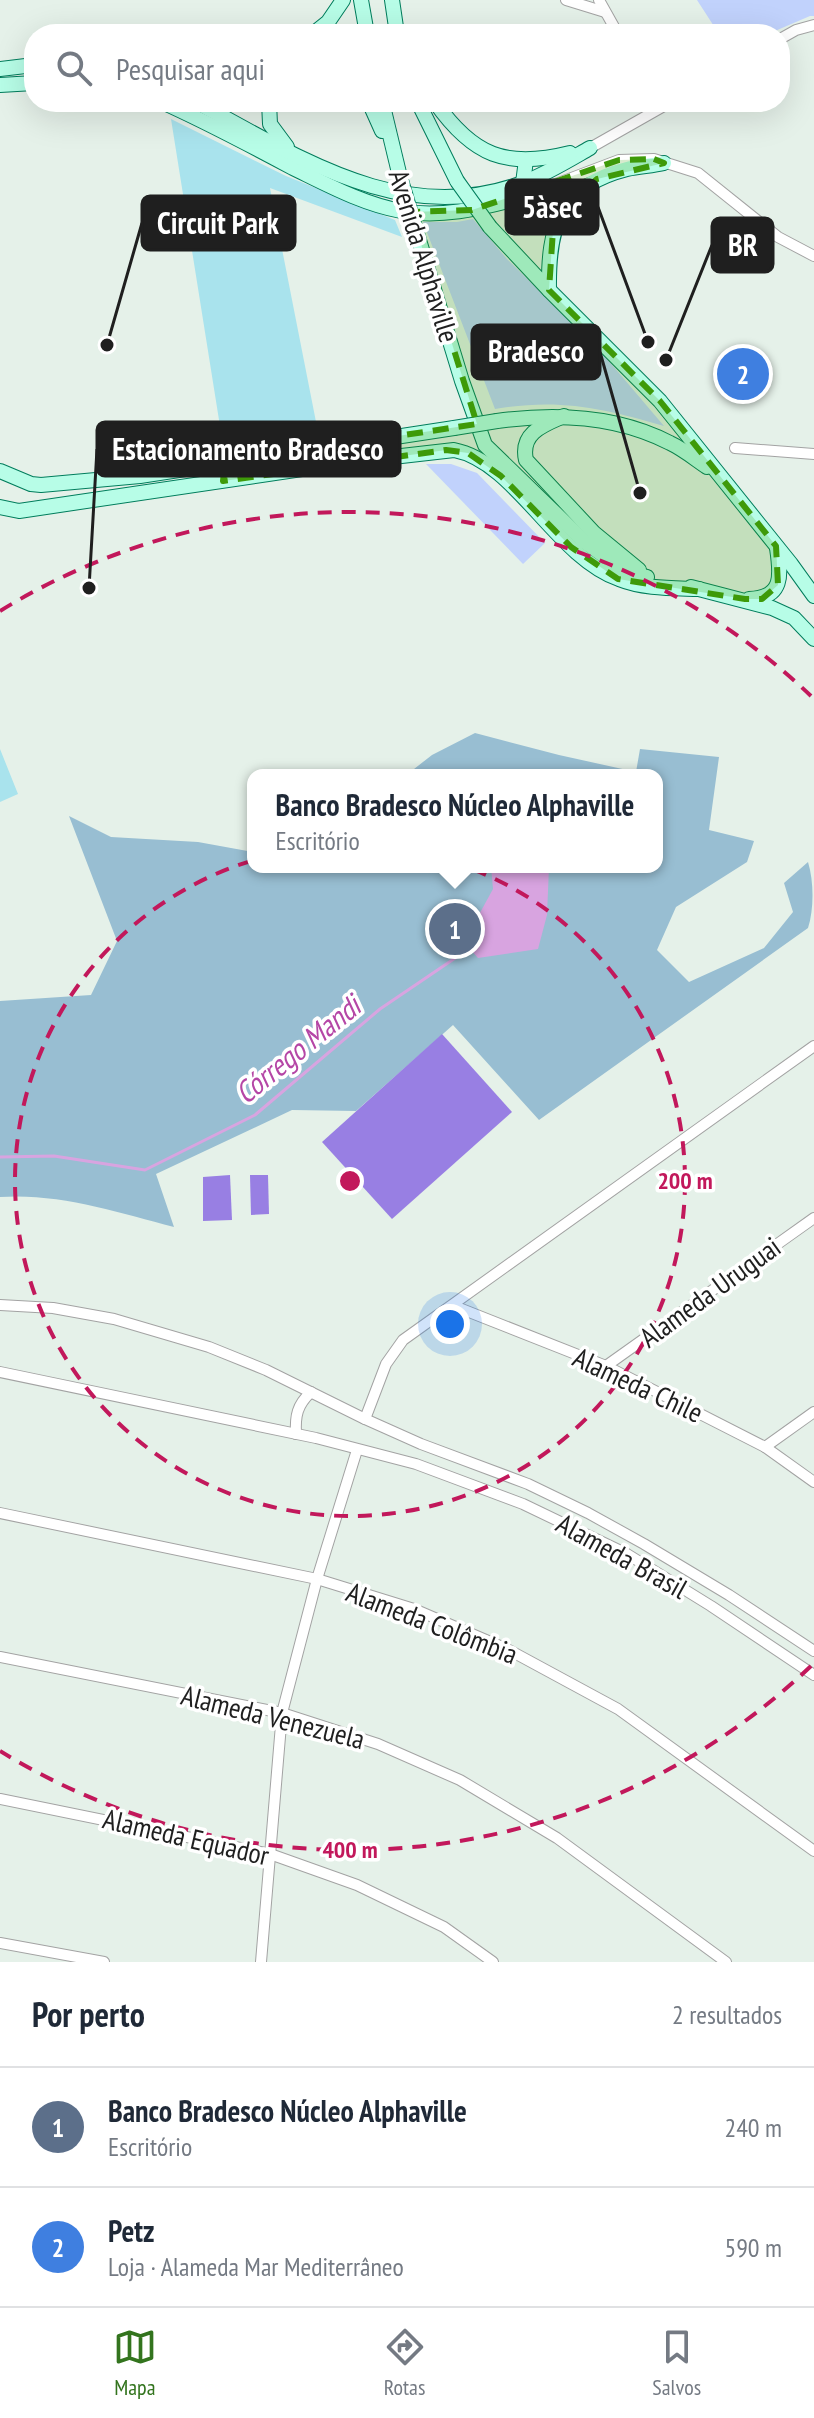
<!DOCTYPE html>
<html lang="pt">
<meta charset="utf-8">
<style>
body{margin:0;font-family:"PT Sans Narrow",sans-serif;background:#f2f2f3;color:#1f2937}
.you{position:absolute;left:450px;top:1324px;width:28px;height:28px;margin:-20px;border:6px solid #fff;border-radius:50%;background:#1a73e8;box-shadow:0 0 0 12px #1a73e833}
.badge{display:grid;place-items:center;width:52px;height:52px;border-radius:50%;background:#33741e;color:#fff;font-size:26px;font-weight:700}
.pin{position:absolute;translate:-50% -50%;border:4px solid #fff;box-shadow:0 2px 8px #0006}
.popup{position:absolute;left:247px;top:769px;width:416px;height:104px;box-sizing:border-box;display:grid;place-content:center;border-radius:16px;background:#fff;filter:drop-shadow(0 2px 6px #0005);font-size:26px;white-space:nowrap;color:#747a83}
.popup b{font-size:30px;color:#1f2937}
.popup::after{content:'';position:absolute;left:50%;top:100%;margin-left:-16px;border:16px solid transparent;border-top-color:#fff}
.list{margin:0;padding:0;list-style:none}
h2{display:flex;justify-content:space-between;align-items:center;height:104px;margin:0;padding:0 32px;font-size:34px}
h2 small{font-size:26px;font-weight:400;color:#747a83}
.list li{display:grid;grid-template-columns:52px 1fr auto;gap:24px;align-items:center;box-sizing:border-box;height:120px;padding:0 32px;border-top:2px solid #e0e1e3}
.list b{display:block;font-size:30px;white-space:nowrap}
.list p{margin:0;font-size:26px;white-space:nowrap;color:#747a83}
.list em{font-size:26px;font-style:normal;color:#747a83}
.icon{flex:none;width:44px;height:44px;fill:none;stroke:currentColor;stroke-width:2;stroke-linecap:round;stroke-linejoin:round}
.map{position:relative;flex:none;width:814px;height:1962px;overflow:hidden}
.search{position:absolute;background:#fff;box-shadow:0 8px 32px #0002;left:24px;right:24px;top:24px;height:88px;display:flex;align-items:center;gap:20px;box-sizing:border-box;padding:0 28px;border-radius:32px;color:#747a83;font-size:30px}
.sheet{height:344px;background:#fff}
nav{display:flex;justify-content:space-around;align-items:center;box-sizing:border-box;height:112px;border-top:2px solid #e0e1e3;background:#fff;font-size:22px;color:#747a83}
nav a{display:grid;justify-items:center;gap:4px}
nav .on{color:#33741e}
.map>svg:first-child{display:block}
.grass{fill:#a9e3ed}
.forest{fill:#98bed2}
.park{fill:#c1d2fc}
.pitch{fill:#987fe3}
.water{fill:#d8a4e0}
.lines{fill:none;stroke-linecap:round;stroke-linejoin:round}
.stream{stroke:#d8a4e0;stroke-width:3}
.street-casing{stroke:#a3a3a3;stroke-width:12}
.secondary-casing{stroke:#007d5c;stroke-width:16}
.street{stroke:#fff;stroke-width:10}
.secondary{stroke:#b7fde7;stroke-width:14}
.secondary-bridge-casing{stroke:#007d5c;stroke-width:16;stroke-linecap:butt}
.secondary-bridge{stroke:#b7fde7;stroke-width:14}
.marked{fill:#3e9a09;fill-opacity:0.2;stroke:#3e9a09;stroke-width:6;stroke-dasharray:16 10;stroke-linejoin:round}
.ring{fill:none;stroke:#c2185b;stroke-width:4;stroke-dasharray:14 10}
.labels{text-anchor:middle;stroke-width:7;stroke-linejoin:round;paint-order:stroke}
.street-label{font-size:28px;fill:#1f1f1f;stroke:#fff}
.water-label{font-size:30px;font-style:italic;fill:#b546a6;stroke:#fff}
.centre{fill:#c2185b;stroke:#fff;stroke-width:4}
.ring-label{font-size:24px;text-anchor:middle;font-weight:bold;fill:#c2185b;stroke:#fff;stroke-width:7;stroke-linejoin:round;paint-order:stroke}
.leader{fill:none;stroke:#1f1f1f;stroke-width:3}
.callout-dot{fill:#1f1f1f;stroke:#fff;stroke-width:3}
.callout{fill:#1f1f1f;stroke:#1f1f1f;stroke-width:3}
.callout-label{font-size:30px;text-anchor:middle;font-weight:bold;fill:#fff}
</style>
<div class="map">
<svg width="814" height="1962" viewBox="0 0 814 1962">
<rect width="100%" height="100%" fill="#e5f1e9"/>
<!-- grass -->
<g class="grass">
<path d="M 171,119 L 286,176 L 395,220 L 402,237 L 270,188 L 318,432 L 223,445 Z"/>
<path d="M 0,749 L 18,794 L 0,802 Z"/>
</g>
<!-- forest -->
<path class="forest" d="M 475,733 L 559,755 L 636,772 L 640,749 L 719,757 L 709,830 L 754,841 L 747,862 L 676,907 L 657,950 L 689,982 L 764,948 L 793,912 L 784,883 L 808,862 C 814,882 814,909 808,928 L 539,1120 L 453,1025 L 356,1111 L 292,1110 L 156,1174 L 174,1227 C 117,1212 59,1193 0,1197 L 0,1001 L 91,995 L 117,941 L 69,816 L 111,837 L 198,842 L 253,852 L 253,867 L 332,867 L 343,869 L 345,867 L 657,867 L 657,775 L 414,775 L 414,769 L 432,755 Z"/>
<!-- park -->
<g class="park">
<path d="M 697,0 L 814,0 L 814,16 L 810,16 L 768,34 L 719,34 Z"/>
<path d="M 473,219 L 507,259 L 596,346 L 664,426 C 603,408 559,398 495,409 L 423,222 L 457,222 Z"/>
<path d="M 426,464 L 451,464 L 477,473 L 545,543 L 523,564 Z"/>
</g>
<!-- pitch -->
<g class="pitch">
<path d="M 442,1034 L 512,1112 L 392,1219 L 322,1142 Z"/>
<path d="M 230,1175 L 232,1220 L 203,1221 L 203,1177 Z"/>
<path d="M 250,1175 L 268,1175 L 269,1214 L 251,1215 Z"/>
</g>
<!-- water -->
<path class="water" d="M 491,867 L 549,867 L 547,915 L 538,949 L 478,958 L 464,942 L 493,889 Z"/>
<g class="lines">
<!-- stream -->
<path class="stream" d="M 0,1157 L 54,1156 L 145,1170 L 255,1115 L 380,1009 L 470,948"/>
<!-- street casing -->
<g class="street-casing">
<g id="street">
<path d="M 566,0 L 605,12"/>
<path d="M 599,0 L 618,34"/>
<path d="M 780,39 L 796,30 L 814,25"/>
<path d="M 590,148 L 671,102"/>
<path d="M 516,199 L 619,160 L 654,159 L 698,173 L 778,237 L 814,256"/>
<path d="M 735,448 L 814,454"/>
<path d="M 0,1305 L 53,1308 L 114,1319 L 209,1347 L 266,1370 L 365,1419 L 421,1444 L 528,1484 L 588,1513 L 644,1544 L 729,1595 L 814,1651"/>
<path d="M 454,1306 L 606,1366 L 765,1447 L 814,1482"/>
<path d="M 606,1366 L 814,1218"/>
<path d="M 0,1372 L 316,1438 L 416,1464 L 523,1504 L 627,1554 L 711,1606 L 814,1675"/>
<path d="M 365,1419 L 386,1364 L 403,1340 L 814,1046"/>
<path d="M 296,1434 C 295,1416 297,1405 311,1392"/>
<path d="M 765,1447 L 814,1412"/>
<path d="M 0,1513 L 317,1579 L 414,1609 L 507,1649 L 618,1709 L 814,1851"/>
<path d="M 0,1657 L 282,1713 L 378,1744 L 460,1780 L 557,1838 L 726,1962"/>
<path d="M 0,1799 L 270,1854 L 357,1885 L 444,1927 L 493,1962"/>
<path d="M 0,1943 L 104,1962"/>
<path d="M 261,1962 L 282,1713 L 317,1579 L 357,1450"/>
</g>
</g>
<!-- secondary casing -->
<g class="secondary-casing">
<g id="secondary">
<path d="M 361,0 L 367,34"/>
<path d="M 392,0 L 397,34"/>
<path d="M 313,34 L 328,22 L 343,0"/>
<path d="M 0,69 L 34,65"/>
<path d="M 0,85 L 34,83"/>
<path d="M 162,102 C 207,122 250,145 293,168 C 328,185 363,204 401,211 C 439,218 479,209 516,199 L 523,183 L 526,160"/>
<path d="M 196,102 C 299,157 404,229 525,182 C 548,173 569,160 590,148"/>
<path d="M 269,102 L 270,124 L 287,147"/>
<path d="M 369,102 L 382,131"/>
<path d="M 382,102 L 400,177"/>
<path d="M 418,102 L 457,181"/>
<path d="M 435,102 C 473,156 506,169 570,153"/>
<path d="M 490,227 L 549,290 L 660,401 L 791,564 L 814,596"/>
<path d="M 419,240 L 462,381 L 485,445 L 585,542 L 614,563 L 632,573 L 647,577"/>
<path d="M 549,290 C 548,227 559,186 627,169 C 639,166 652,166 664,163"/>
<path d="M 564,416 C 543,425 520,433 526,460 L 594,533 L 639,570"/>
<path d="M 497,421 C 555,413 616,415 670,443 C 683,449 695,459 707,467"/>
<path d="M 0,471 L 31,484 L 41,485 L 140,476 L 454,428"/>
<path d="M 0,507 L 19,511 L 349,462 L 454,450 C 516,462 555,556 619,579 C 644,589 672,588 699,589"/>
<path d="M 691,587 L 772,608 L 794,618 L 814,639"/>
<path d="M 749,599 C 784,598 781,575 777,548"/>
</g>
</g>
<!-- street -->
<use href="#street" class="street"/>
<!-- secondary -->
<use href="#secondary" class="secondary"/>
<!-- secondary-bridge casing -->
<g class="secondary-bridge-casing">
<g id="secondary-bridge">
<path d="M 400,177 L 419,240"/>
<path d="M 457,181 L 490,227"/>
<path d="M 454,428 L 497,421"/>
</g>
</g>
<!-- secondary-bridge -->
<use href="#secondary-bridge" class="secondary-bridge"/>
</g>
<!-- marked area -->
<path class="marked" d="M 654,159 L 664,163 L 597,179 L 568,204 L 553,230 L 549,290 L 660,401 L 776,546 L 778,585 L 762,599 L 745,599 L 618,579 L 571,547 L 501,476 L 468,453 L 446,450 L 223,481 L 225,462 L 477,424 L 411,212 L 472,210 L 619,160 Z"/>
<!-- distance rings -->
<g class="ring">
<circle cx="350" cy="1181" r="335"/>
<path d="M811 1666A669 669 0 0 1 0 1751M0 611A669 669 0 0 1 811 696"/>
</g>
<g class="labels">
<!-- street labels -->
<g class="street-label">
<text transform="translate(424 256) rotate(73)" y="10">Avenida Alphaville</text>
<text transform="translate(710 1292) rotate(-36)" y="10">Alameda Uruguai</text>
<text transform="translate(638 1385) rotate(25)" y="10">Alameda Chile</text>
<text transform="translate(622 1556) rotate(29)" y="10">Alameda Brasil</text>
<text transform="translate(432 1623) rotate(21)" y="10">Alameda Colômbia</text>
<text transform="translate(273 1717) rotate(14)" y="10">Alameda Venezuela</text>
<text transform="translate(186 1837) rotate(13)" y="10">Alameda Equador</text>
</g>
<!-- water labels -->
<g class="water-label">
<text transform="translate(298 1050) rotate(-39)" y="10">Córrego Mandi</text>
</g>
</g>
<circle cx="350" cy="1181" r="12" class="centre"/>
<g class="ring-label">
<text x="685" y="1189">200 m</text>
<text x="350" y="1858">400 m</text>
</g>
<!-- callouts -->
<path class="leader" d="M648 342L598 207M107 345L142 223M666 360L712 245M640 493L600 352M89 588L97 449"/>
<g class="callout-dot">
<circle cx="648" cy="342" r="8"/>
<circle cx="107" cy="345" r="8"/>
<circle cx="666" cy="360" r="8"/>
<circle cx="640" cy="493" r="8"/>
<circle cx="89" cy="588" r="8"/>
</g>
<g class="callout">
<rect x="506" y="180" width="92" height="54" rx="8"/>
<rect x="142" y="196" width="153" height="54" rx="8"/>
<rect x="712" y="218" width="61" height="54" rx="8"/>
<rect x="472" y="325" width="128" height="54" rx="8"/>
<rect x="97" y="422" width="303" height="54" rx="8"/>
</g>
<g class="callout-label">
<text x="552" y="218">5àsec</text>
<text x="218" y="234">Circuit Park</text>
<text x="743" y="256">BR</text>
<text x="536" y="362">Bradesco</text>
<text x="248" y="460">Estacionamento Bradesco</text>
</g>
</svg>
<div class="you"></div>
<div class="pin badge" style="left:455px;top:929px;background:#5c6f8a">1</div>
<div class="popup"><b>Banco Bradesco Núcleo Alphaville</b>Escritório</div>
<div class="pin badge" style="left:743px;top:374px;background:#3f7fe0">2</div>
<div class="search"><svg class="icon" aria-label="search" viewBox="0 0 24 24"><circle cx="10" cy="10" r="6"/><path d="M15 15l6 6"/></svg>Pesquisar aqui</div>
</div>
<section class="sheet">
<h2>Por perto<small>2 resultados</small></h2>
<ul class="list">
<li><span class="badge" style="background:#5c6f8a">1</span><div><b>Banco Bradesco Núcleo Alphaville</b><p>Escritório</p></div><em>240 m</em></li>
<li><span class="badge" style="background:#3f7fe0">2</span><div><b>Petz</b><p>Loja · Alameda Mar Mediterrâneo</p></div><em>590 m</em></li>
</ul>
</section>
<nav>
<a class="on"><svg class="icon" aria-label="map" viewBox="0 0 24 24"><path d="M3 6l6-2 6 2 6-2v14l-6 2-6-2-6 2zM9 4v14M15 6v14"/></svg>Mapa</a>
<a><svg class="icon" aria-label="directions" viewBox="0 0 24 24"><path d="M12 3l9 9-9 9-9-9zM9 14v-3h6M13 9l2 2-2 2"/></svg>Rotas</a>
<a><svg class="icon" aria-label="saved" viewBox="0 0 24 24"><path d="M7 4h10v16l-5-4-5 4z"/></svg>Salvos</a>
</nav>
